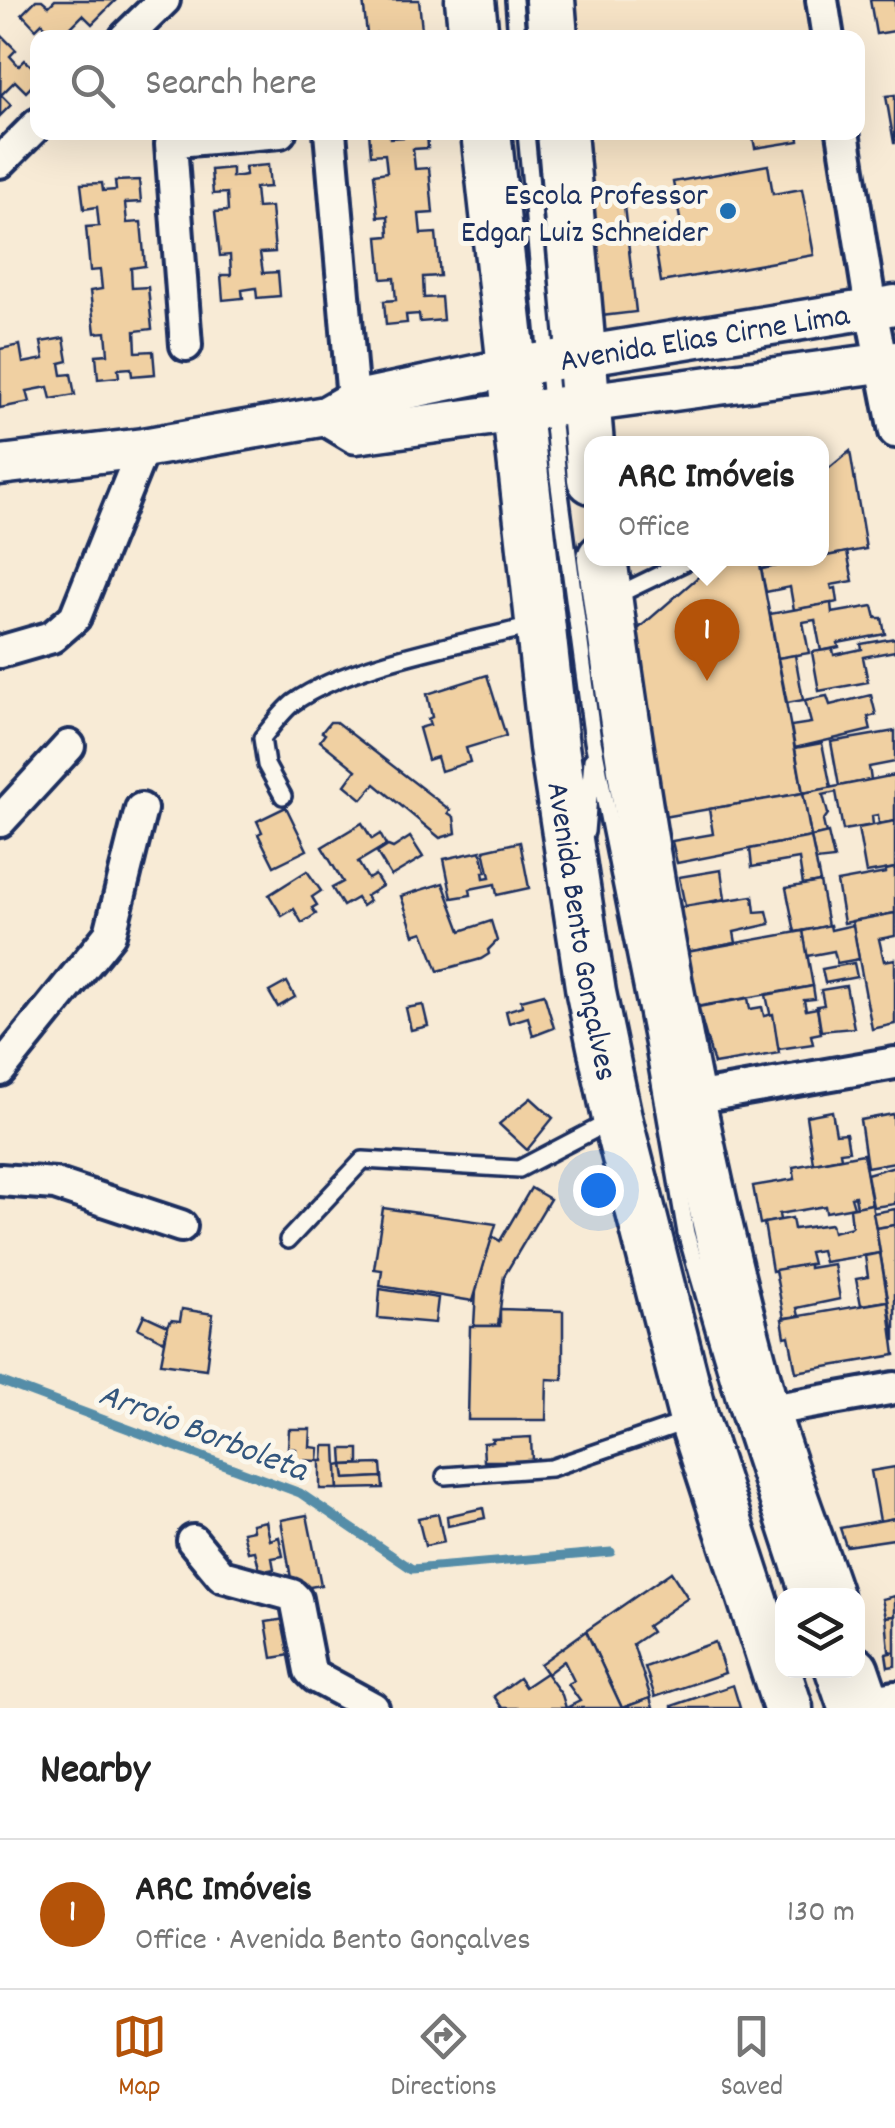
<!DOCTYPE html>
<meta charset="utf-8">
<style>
body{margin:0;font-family:Dekko,sans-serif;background:#f2f2f2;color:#222}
.controls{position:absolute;right:30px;bottom:30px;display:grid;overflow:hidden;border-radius:20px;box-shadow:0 10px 40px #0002}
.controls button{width:90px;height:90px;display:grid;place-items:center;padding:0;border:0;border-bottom:2px solid #e0e0e0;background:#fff;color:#222;font:50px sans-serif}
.you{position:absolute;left:598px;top:1190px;width:35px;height:35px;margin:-25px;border:8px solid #fff;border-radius:50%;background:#1a73e8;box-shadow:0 0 0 15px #1a73e833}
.badge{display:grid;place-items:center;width:65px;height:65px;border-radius:50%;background:#b45309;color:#fff;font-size:32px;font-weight:700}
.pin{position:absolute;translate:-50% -82px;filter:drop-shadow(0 2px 5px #0008)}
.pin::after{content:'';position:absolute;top:52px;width:35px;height:30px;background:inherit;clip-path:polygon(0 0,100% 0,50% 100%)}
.popup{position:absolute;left:584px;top:436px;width:245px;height:130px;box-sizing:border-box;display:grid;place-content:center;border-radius:20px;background:#fff;filter:drop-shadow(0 2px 8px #0005);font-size:32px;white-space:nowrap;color:#767676}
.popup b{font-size:38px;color:#222}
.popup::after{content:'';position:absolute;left:50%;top:100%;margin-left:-20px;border:20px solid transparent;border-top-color:#fff}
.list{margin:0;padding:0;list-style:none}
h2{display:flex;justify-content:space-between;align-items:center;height:130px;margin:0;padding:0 40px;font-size:42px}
h2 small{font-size:32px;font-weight:400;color:#767676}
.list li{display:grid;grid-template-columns:65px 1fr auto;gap:30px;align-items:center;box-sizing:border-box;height:150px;padding:0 40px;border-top:2px solid #e0e0e0}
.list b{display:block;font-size:38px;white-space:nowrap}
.list p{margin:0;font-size:32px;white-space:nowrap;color:#767676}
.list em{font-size:32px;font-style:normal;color:#767676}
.icon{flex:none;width:55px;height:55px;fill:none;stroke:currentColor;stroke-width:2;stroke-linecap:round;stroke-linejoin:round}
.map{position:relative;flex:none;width:895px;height:1708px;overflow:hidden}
.search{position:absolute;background:#fff;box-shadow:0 10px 40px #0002;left:30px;right:30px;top:30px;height:110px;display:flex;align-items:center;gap:25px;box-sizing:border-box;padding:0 35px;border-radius:20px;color:#767676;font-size:38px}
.sheet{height:280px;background:#fff}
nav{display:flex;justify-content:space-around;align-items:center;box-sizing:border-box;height:140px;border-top:2px solid #e0e0e0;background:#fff;font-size:28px;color:#767676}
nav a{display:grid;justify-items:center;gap:5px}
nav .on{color:#b45309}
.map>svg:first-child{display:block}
.built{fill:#f6e3c6}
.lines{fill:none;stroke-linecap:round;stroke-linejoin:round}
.stream{stroke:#558da8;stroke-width:9}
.building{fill:#f0d0a2;stroke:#1b2f5e;stroke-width:2.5}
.service-casing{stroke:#1b2f5e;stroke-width:22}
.minor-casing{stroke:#1b2f5e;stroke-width:38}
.tertiary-casing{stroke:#1b2f5e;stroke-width:45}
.primary-casing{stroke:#1b2f5e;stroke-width:55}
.service{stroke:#fbf7ec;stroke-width:15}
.minor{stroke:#fbf7ec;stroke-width:30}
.tertiary{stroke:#fbf7ec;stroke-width:38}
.primary{stroke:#fbf7ec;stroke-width:48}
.poi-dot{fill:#1f6fb2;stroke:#fbf7ec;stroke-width:4}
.labels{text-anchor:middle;stroke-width:10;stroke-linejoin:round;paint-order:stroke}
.poi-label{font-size:32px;fill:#1b2f5e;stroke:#fbf7ec;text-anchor:end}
.street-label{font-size:32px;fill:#1b2f5e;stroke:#fbf7ec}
.water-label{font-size:35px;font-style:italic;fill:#33567d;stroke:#fbf7ec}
</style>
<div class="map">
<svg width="895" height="1708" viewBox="0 0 895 1708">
<rect width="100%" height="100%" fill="#f8ebd6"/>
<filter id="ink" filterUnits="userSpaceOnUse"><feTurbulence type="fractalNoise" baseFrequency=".01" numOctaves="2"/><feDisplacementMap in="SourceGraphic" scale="20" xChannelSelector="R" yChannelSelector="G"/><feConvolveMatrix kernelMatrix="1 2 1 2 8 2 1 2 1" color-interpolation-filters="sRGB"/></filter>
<g filter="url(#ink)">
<!-- built -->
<g class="built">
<path d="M 566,0 L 830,0 L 837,37 L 570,37 Z"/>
<path d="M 580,133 L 854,133 L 883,290 L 601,341 Z"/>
</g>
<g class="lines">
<!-- stream -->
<path class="stream" d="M 0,1381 L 300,1493 L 412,1569 L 611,1552"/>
</g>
<!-- building -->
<g class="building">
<path d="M 36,0 L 42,0 L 49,6 L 55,0 L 116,0 L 92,24 L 83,15 L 69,29 L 78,38 L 48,38 L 52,33 L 42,23 L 36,29 L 22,14 Z"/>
<path d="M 363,0 L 419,0 L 422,30 L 407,31 L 408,38 L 377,38 L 376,33 L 367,34 Z"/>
<path d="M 870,0 L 895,0 L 895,31 L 876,34 Z"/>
<path d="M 1,35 L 16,50 L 10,56 L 19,66 L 25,60 L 38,72 L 38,80 L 26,92 L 15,81 L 1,95 L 11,105 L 0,116 Z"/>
<path d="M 895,95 L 895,143 L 894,143 L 886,96 Z"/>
<path d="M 369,132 L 390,132 L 390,138 L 404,137 L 403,132 L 427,132 L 428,148 L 413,149 L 415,169 L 429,168 L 433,213 L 419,214 L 421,234 L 436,233 L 440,276 L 423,277 L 424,298 L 441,297 L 443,320 L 420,322 L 419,314 L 406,315 L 407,323 L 386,325 L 384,301 L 396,300 L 394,278 L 382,279 L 378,237 L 389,236 L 388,216 L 378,217 L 374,174 L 387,172 L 385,154 L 371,155 Z"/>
<path d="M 752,132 L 798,132 L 799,141 L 755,148 Z"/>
<path d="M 268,165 L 270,187 L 255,188 L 257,208 L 271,207 L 275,252 L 260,253 L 263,273 L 278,272 L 280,296 L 257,298 L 256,288 L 242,290 L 243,298 L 223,300 L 221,275 L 231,275 L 230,255 L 220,256 L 215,212 L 228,211 L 227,193 L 213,194 L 211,170 L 232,168 L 232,177 L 246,175 L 245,167 Z"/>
<path d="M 768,165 L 773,194 L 802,189 L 814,255 L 661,282 L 655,245 L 684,240 L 673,182 Z"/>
<path d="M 139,180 L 141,202 L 125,203 L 127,223 L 141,222 L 145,266 L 131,268 L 132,288 L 148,287 L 152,329 L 135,331 L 136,352 L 153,351 L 155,374 L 132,376 L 131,368 L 118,369 L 119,377 L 98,379 L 96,355 L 108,354 L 106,332 L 95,333 L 90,291 L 102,289 L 100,270 L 90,271 L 86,227 L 99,226 L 97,207 L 84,209 L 81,184 L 102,183 L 103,191 L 116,190 L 115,181 Z"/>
<path d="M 622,188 L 636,312 L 601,316 L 589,192 Z"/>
<path d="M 64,338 L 68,361 L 60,363 L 62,375 L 71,374 L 75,395 L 51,399 L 48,387 L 27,391 L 30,402 L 0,408 L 0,349 L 20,345 L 23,363 L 44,359 L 41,342 Z"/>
<path d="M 850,451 L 866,549 L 822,557 L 822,474 Z"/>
<path d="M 847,552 L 853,581 L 831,585 L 832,589 L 836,588 L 838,602 L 794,610 L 790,587 L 766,592 L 761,569 Z"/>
<path d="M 720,558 L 759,558 L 803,793 L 657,818 L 623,642 Z"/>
<path d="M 759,558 L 815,558 L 761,569 Z"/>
<path d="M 831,603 L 832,613 L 873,606 L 876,618 L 882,618 L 885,634 L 838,643 L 839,647 L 821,651 L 815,620 L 803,622 L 809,653 L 778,658 L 770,614 Z"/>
<path d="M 895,638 L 895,651 L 863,657 L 868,682 L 819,691 L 812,652 L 833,649 L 834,655 L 862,649 L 861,644 Z"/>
<path d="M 795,655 L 803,700 L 787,703 L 778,658 Z"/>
<path d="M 487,675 L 506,736 L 466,748 L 470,762 L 441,771 L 437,757 L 428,760 L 419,728 L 430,725 L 428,719 L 432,717 L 427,694 Z"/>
<path d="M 871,695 L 876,715 L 868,717 L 871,730 L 795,748 L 791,726 L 811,723 L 805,700 L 827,696 L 830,705 Z"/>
<path d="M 330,722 L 336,722 L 450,810 L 448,813 L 454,817 L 456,833 L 440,838 L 375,784 L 362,799 L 345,785 L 356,770 L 320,741 L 325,734 L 322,732 Z"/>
<path d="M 895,731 L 895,762 L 869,767 L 871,780 L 839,786 L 831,742 Z"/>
<path d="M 822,743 L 831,788 L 803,793 L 795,748 Z"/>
<path d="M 895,775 L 895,821 L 879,824 L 878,815 L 872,816 L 873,825 L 843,830 L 836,792 L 823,795 L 828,814 L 823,821 L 826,834 L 811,837 L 803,793 Z"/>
<path d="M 803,793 L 811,837 L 677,863 L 672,841 L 713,834 L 709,809 Z"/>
<path d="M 286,807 L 307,850 L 274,866 L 258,834 L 262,832 L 257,821 Z"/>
<path d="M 895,821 L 895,868 L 866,873 L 858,828 Z"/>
<path d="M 362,823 L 372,839 L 380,834 L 386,845 L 358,862 L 368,879 L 375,875 L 382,886 L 366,896 L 369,901 L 362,906 L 357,898 L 343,906 L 332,888 L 343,882 L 322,847 Z"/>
<path d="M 828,833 L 834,859 L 816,861 L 811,837 Z"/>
<path d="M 410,837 L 423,857 L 391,876 L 377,853 L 388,846 L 393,848 Z"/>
<path d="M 811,837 L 820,882 L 803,885 L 799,859 L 752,867 L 750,849 Z"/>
<path d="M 520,842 L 529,888 L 497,895 L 495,884 L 470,889 L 471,895 L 452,898 L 444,859 L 481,851 L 486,872 L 483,872 L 484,878 L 490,877 L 484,850 Z"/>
<path d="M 895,868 L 895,913 L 844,923 L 837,882 L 886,873 L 886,870 Z"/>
<path d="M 721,870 L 725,899 L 685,906 L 679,877 Z"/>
<path d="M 307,871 L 321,891 L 312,897 L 317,905 L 312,908 L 316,914 L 302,923 L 294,909 L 282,916 L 269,895 Z"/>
<path d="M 820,882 L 828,926 L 795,932 L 786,888 Z"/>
<path d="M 443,883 L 461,931 L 491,921 L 497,941 L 488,950 L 489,954 L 481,959 L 438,971 L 423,932 L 414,935 L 401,896 Z"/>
<path d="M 753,896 L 755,912 L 767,911 L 770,924 L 734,932 L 736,943 L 676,954 L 669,909 Z"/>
<path d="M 895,913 L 895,936 L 879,939 L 884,961 L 895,959 L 895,1024 L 872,1029 L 852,921 Z"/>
<path d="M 830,925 L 831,930 L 853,925 L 859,959 L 837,963 L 834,951 L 807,956 L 803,931 Z"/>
<path d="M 803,931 L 813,986 L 690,1008 L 676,954 Z"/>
<path d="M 854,963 L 857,977 L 825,983 L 822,969 Z"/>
<path d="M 287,982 L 295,997 L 278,1007 L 269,992 Z"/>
<path d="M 813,986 L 815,999 L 804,1000 L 806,1010 L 817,1008 L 821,1033 L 811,1035 L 813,1044 L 778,1049 L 766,995 Z"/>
<path d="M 846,986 L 854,1028 L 821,1031 L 817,1006 L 824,1005 L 821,990 Z"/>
<path d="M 544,994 L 554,1028 L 533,1036 L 528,1017 L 509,1023 L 506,1011 L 522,1006 L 521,1000 Z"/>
<path d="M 748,998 L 750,1009 L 762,1007 L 764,1016 L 773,1014 L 779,1053 L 714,1064 L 698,1007 Z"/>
<path d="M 423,1005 L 428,1026 L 411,1030 L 406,1008 Z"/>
<path d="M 531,1098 L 553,1118 L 527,1150 L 499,1124 Z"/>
<path d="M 832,1111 L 836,1134 L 846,1133 L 849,1151 L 840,1152 L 841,1158 L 813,1163 L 806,1116 Z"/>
<path d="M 893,1114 L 895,1162 L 867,1167 L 860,1120 Z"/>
<path d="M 863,1154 L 872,1204 L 857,1207 L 855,1196 L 851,1197 L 854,1207 L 826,1212 L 825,1206 L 779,1214 L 780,1220 L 760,1224 L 753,1186 L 795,1179 L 793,1167 Z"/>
<path d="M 895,1166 L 895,1204 L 873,1207 L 867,1174 Z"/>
<path d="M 531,1188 L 550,1199 L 504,1276 L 498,1326 L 474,1326 L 476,1290 L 492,1236 L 500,1241 Z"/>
<path d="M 872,1204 L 880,1253 L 824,1262 L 821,1250 L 809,1252 L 812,1264 L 772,1271 L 764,1223 L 792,1218 L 794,1229 L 831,1224 L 833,1232 L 852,1227 L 850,1208 Z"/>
<path d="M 383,1208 L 496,1224 L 473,1301 L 380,1286 L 382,1270 L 374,1269 Z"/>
<path d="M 895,1209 L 895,1225 L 876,1228 L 873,1213 Z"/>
<path d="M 895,1225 L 895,1341 L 876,1228 Z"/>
<path d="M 880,1253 L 888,1301 L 861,1305 L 856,1279 L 868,1277 L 865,1256 Z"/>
<path d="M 809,1264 L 809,1268 L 834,1264 L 840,1299 L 797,1308 L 799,1316 L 784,1318 L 775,1270 Z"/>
<path d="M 380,1289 L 438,1298 L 435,1323 L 378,1318 Z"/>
<path d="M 888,1301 L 895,1355 L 796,1372 L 789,1336 L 785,1337 L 782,1319 Z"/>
<path d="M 182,1309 L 213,1314 L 206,1369 L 161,1363 L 168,1326 L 171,1320 L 180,1321 Z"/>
<path d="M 500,1309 L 563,1311 L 563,1380 L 547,1379 L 546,1420 L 468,1420 L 470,1326 L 500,1326 Z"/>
<path d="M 144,1315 L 168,1326 L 164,1341 L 138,1328 Z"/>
<path d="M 289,1429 L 311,1429 L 310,1447 L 319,1448 L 318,1461 L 296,1460 L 296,1449 L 288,1448 Z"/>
<path d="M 531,1437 L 532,1461 L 484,1461 L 483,1443 L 493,1442 L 492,1439 Z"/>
<path d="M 324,1446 L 336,1446 L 338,1489 L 320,1489 L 320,1461 L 323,1461 Z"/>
<path d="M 342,1449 L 359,1449 L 359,1464 L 343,1465 Z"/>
<path d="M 381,1464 L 382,1477 L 345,1479 L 343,1465 Z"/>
<path d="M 343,1465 L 345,1479 L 382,1477 L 383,1488 L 338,1489 L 337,1466 Z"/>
<path d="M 895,1467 L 895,1518 L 880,1521 L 871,1471 Z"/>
<path d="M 483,1508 L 485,1518 L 448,1526 L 447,1516 Z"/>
<path d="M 438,1514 L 444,1542 L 425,1546 L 418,1518 Z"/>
<path d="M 307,1515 L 321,1585 L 293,1590 L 281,1520 Z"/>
<path d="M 895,1518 L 895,1544 L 894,1539 L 846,1546 L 840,1528 Z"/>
<path d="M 266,1521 L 270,1540 L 279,1537 L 283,1556 L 272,1558 L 274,1569 L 260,1572 L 255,1551 L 248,1552 L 243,1532 L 253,1530 L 252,1524 Z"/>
<path d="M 671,1572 L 688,1598 L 647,1626 L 651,1632 L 633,1644 L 651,1698 L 622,1708 L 586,1631 Z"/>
<path d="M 895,1596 L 895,1616 L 886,1617 L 882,1599 Z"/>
<path d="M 895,1616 L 895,1666 L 888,1667 L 886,1654 L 894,1652 L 889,1651 L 886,1617 Z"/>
<path d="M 292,1618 L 297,1654 L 272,1658 L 266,1622 Z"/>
<path d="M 586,1631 L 622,1708 L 566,1708 L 580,1701 L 568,1684 L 574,1681 L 564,1661 L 547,1674 L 540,1664 Z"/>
<path d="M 715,1642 L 725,1673 L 655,1697 L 645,1667 Z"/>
<path d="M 546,1673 L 562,1695 L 566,1708 L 502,1708 L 494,1696 L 519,1678 L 525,1687 Z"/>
<path d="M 733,1685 L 740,1708 L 672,1708 L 672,1706 Z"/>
<path d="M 650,1698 L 653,1708 L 622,1708 Z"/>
</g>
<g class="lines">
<!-- service casing -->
<g class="service-casing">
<g id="service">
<path d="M 514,0 L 517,38"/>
<path d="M 526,132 L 558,478 L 593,741 L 653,1042 L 686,1233 L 738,1411 L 799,1596"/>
<path d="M 611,598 L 694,558"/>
<path d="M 283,796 L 266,765 L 262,738 C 272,726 282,712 293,703 C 350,662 467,643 536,625"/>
<path d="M 586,832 L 592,760"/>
<path d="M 288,1240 L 363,1160 L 519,1169 L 611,1121"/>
<path d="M 445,1476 L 551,1468 L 688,1421"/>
<path d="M 823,1670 L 836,1708"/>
</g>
</g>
<!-- minor casing -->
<g class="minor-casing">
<g id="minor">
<path d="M 822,0 L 828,38"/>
<path d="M 125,38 L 164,0"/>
<path d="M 330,132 L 355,423"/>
<path d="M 843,132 L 871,309 L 895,432"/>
<path d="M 0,162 L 38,124"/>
<path d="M 186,345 L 171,144 L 177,141 L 280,132"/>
<path d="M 0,652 L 52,637 L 75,617 L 143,448"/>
<path d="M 0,821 L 69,746"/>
<path d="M 0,1070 L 110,934 L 141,809"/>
<path d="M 688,1099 L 895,1063"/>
<path d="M 0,1180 L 55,1184 L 181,1226"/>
<path d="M 765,1411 L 895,1388"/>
<path d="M 193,1541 L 222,1576 L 292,1595 L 296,1599 L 310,1671 L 316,1677 L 373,1708"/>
<path d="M 865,1702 L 895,1697"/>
</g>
</g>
<!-- tertiary casing -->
<g class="tertiary-casing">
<g id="tertiary">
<path d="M 326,416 L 356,434 L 895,361"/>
<path id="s1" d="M 0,465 L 143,448 L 326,416 L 352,401 L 513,367 L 895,305"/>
</g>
</g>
<!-- primary casing -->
<g class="primary-casing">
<g id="primary">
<path d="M 470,0 L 474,38"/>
<path d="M 550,0 L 553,38"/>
<path id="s2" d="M 486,132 L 554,747 L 591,993 L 617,1118 L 694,1420 L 788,1708"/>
<path d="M 562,132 L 592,479"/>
<path d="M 602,558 C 640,845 687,1130 764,1409 C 782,1472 807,1534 828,1596"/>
<path d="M 854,1670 L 867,1708"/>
</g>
</g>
<!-- service -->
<use href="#service" class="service"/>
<!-- minor -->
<use href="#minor" class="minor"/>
<!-- tertiary -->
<use href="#tertiary" class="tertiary"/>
<!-- primary -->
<use href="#primary" class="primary"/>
</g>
</g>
<!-- markers -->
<circle class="poi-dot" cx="728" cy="211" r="10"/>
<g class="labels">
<!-- poi labels -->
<g class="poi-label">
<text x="708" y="204">Escola Professor<tspan x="708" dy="37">Edgar Luiz Schneider</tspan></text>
</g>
<!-- street labels -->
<g class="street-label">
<text dy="11" stroke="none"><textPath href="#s1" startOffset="718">Avenida Elias Cirne Lima</textPath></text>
<text dy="11" stroke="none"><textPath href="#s2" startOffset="805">Avenida Bento Gonçalves</textPath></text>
</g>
<!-- water labels -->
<g class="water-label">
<text transform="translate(204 1430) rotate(21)" y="12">Arroio Borboleta</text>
</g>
</g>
</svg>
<div class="controls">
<button><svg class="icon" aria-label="layers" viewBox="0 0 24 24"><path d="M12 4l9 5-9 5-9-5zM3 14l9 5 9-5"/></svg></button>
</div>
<div class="you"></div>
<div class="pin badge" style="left:707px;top:681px">1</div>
<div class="popup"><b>ARC Imóveis</b>Office</div>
<div class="search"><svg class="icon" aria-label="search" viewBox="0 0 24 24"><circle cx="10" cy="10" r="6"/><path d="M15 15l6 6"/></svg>Search here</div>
</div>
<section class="sheet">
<h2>Nearby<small></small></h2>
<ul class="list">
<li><span class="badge">1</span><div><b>ARC Imóveis</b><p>Office · Avenida Bento Gonçalves</p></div><em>130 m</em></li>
</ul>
</section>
<nav>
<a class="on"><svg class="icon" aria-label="map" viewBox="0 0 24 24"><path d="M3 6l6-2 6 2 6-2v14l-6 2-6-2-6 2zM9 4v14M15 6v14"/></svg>Map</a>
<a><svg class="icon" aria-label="directions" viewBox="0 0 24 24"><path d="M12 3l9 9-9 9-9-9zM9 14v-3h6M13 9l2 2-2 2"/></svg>Directions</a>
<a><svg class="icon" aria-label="saved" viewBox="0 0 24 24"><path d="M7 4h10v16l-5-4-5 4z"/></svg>Saved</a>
</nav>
